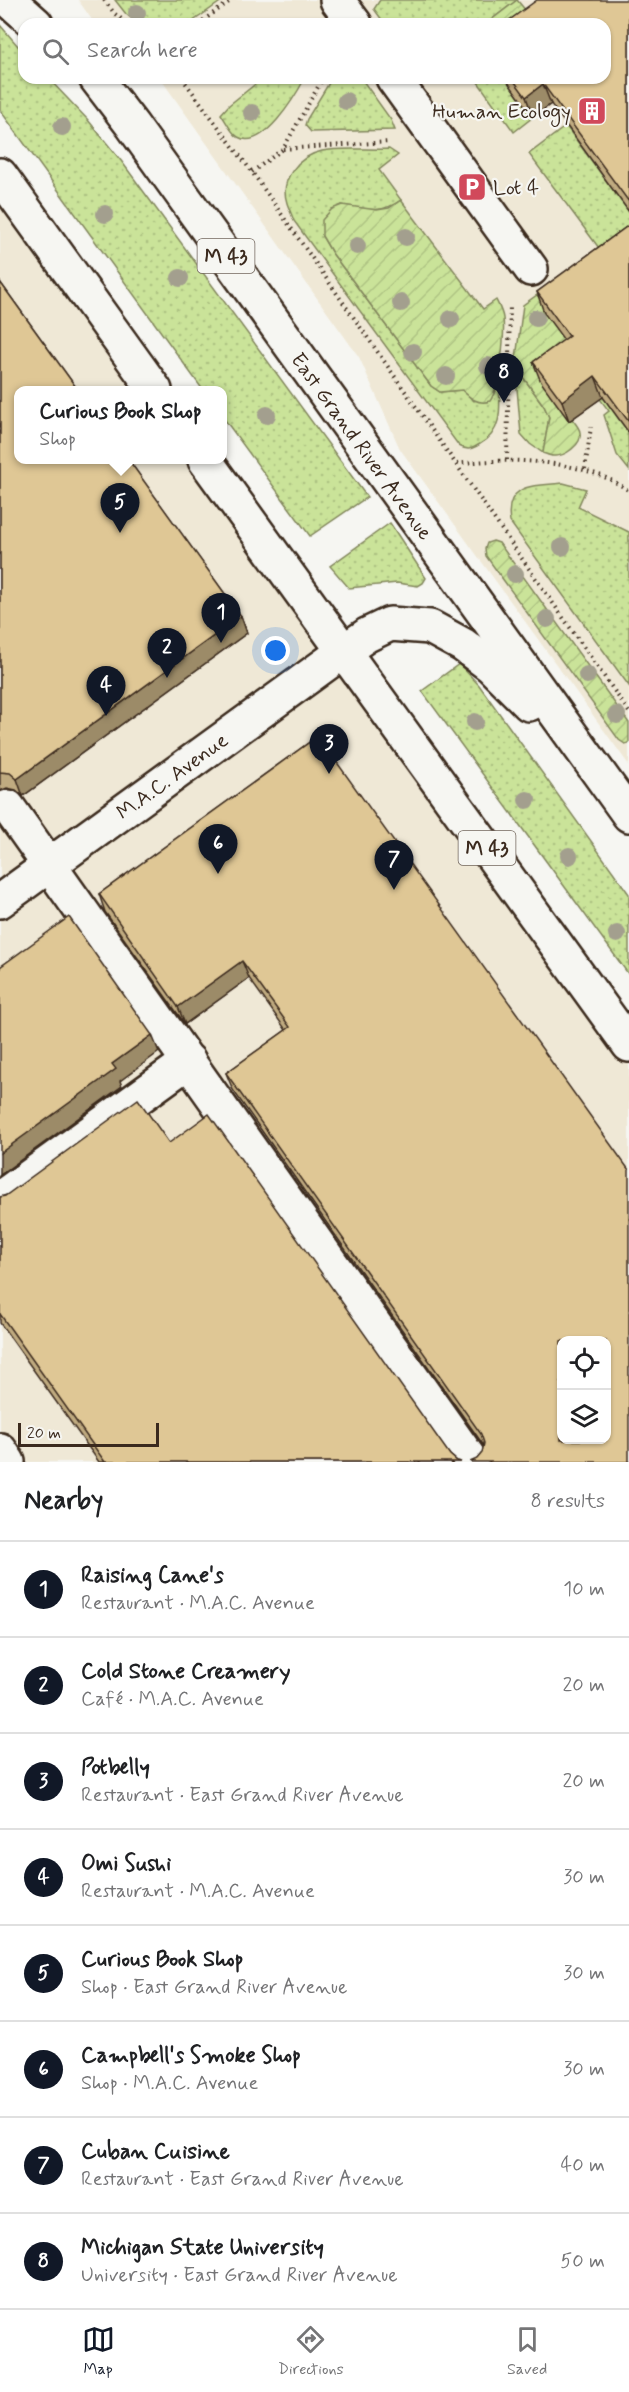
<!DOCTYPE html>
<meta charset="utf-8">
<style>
body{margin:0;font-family:Mynerve,sans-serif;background:#f2f2f2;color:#202124}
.controls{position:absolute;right:18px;bottom:18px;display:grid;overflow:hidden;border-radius:12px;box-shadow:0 2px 4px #0004}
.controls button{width:54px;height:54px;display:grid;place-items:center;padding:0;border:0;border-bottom:2px solid #e0e0e0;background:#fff;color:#202124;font:30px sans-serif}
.scale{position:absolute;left:18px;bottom:15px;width:141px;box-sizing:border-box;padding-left:6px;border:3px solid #3b2a1e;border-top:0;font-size:16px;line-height:21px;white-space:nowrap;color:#3b2a1e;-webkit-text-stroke:4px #f6f6f2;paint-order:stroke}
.you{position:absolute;left:276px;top:651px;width:21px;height:21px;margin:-15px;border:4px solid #fff;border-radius:50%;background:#1a73e8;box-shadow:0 0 0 9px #1a73e833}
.badge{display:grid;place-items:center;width:39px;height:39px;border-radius:50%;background:#111827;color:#fff;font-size:20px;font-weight:700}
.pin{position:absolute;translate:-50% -50px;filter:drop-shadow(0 2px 3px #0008)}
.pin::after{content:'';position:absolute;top:32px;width:21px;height:18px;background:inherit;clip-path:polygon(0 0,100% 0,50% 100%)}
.popup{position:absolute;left:14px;top:386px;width:213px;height:78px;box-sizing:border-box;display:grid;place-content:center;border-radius:12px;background:#fff;filter:drop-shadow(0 2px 4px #0005);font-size:20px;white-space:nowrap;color:#757577}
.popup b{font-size:22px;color:#202124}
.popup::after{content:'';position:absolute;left:50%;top:100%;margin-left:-12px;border:12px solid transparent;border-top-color:#fff}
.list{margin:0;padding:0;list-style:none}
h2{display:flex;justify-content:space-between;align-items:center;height:78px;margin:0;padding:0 24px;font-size:26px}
h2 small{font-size:20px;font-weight:400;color:#757577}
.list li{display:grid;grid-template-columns:39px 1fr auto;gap:18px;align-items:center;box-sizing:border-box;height:96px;padding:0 24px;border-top:2px solid #e0e0e0}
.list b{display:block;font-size:22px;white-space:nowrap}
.list p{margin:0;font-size:20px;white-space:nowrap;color:#757577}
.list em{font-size:20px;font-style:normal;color:#757577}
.icon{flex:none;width:33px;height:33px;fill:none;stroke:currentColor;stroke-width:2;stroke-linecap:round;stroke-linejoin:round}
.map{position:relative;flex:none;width:629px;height:1462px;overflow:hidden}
.search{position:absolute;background:#fff;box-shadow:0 2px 4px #0004;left:18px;right:18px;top:18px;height:66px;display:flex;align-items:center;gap:15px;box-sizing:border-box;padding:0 21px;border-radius:18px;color:#757577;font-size:22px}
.sheet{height:846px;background:#fff}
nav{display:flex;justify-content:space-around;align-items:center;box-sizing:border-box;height:84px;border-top:2px solid #e0e0e0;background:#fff;font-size:16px;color:#757577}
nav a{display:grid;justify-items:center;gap:3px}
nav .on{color:#111827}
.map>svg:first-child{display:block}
.built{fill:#efe8d6;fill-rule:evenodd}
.grass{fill:url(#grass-dots);stroke:#82865c;stroke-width:1.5}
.garden{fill:url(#garden-furrows);stroke:#82865c;stroke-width:1.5}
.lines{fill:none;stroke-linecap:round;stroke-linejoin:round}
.minor-casing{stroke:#3b2a1e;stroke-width:38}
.major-casing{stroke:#3b2a1e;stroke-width:38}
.path{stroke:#3b2a1e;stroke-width:4;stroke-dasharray:1.5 4.5;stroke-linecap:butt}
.minor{stroke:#f6f6f2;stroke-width:33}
.major{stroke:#f6f6f2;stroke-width:33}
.tree{fill:#a39f8e}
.wall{fill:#c0ab80;stroke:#3b2a1e;stroke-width:1.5}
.shaded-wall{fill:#9c8b68;stroke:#3b2a1e;stroke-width:1.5}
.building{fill:#dfc795;stroke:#3b2a1e;stroke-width:1.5;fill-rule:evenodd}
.labels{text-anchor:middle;stroke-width:4.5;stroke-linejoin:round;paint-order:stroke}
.shield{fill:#f6f6f2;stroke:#73675e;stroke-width:1.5}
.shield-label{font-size:20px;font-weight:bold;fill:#3b2a1e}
.poi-label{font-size:21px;fill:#3b2a1e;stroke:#f6f6f2;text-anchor:end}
.street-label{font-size:21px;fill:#3b2a1e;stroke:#f6f6f2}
</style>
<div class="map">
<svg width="629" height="1462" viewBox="0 0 629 1462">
<defs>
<pattern id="grass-dots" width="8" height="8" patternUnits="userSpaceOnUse" patternTransform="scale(1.5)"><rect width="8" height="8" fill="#cae399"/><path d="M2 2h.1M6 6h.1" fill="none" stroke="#aec383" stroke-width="1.8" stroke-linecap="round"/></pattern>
<pattern id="garden-furrows" width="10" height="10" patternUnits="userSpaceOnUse" patternTransform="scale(1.5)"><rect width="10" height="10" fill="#cae399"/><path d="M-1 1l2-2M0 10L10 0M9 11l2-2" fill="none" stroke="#aec383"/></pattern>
</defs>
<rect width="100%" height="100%" fill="#f6f6f2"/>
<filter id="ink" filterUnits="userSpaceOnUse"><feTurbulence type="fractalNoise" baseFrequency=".0167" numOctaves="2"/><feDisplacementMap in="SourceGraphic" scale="12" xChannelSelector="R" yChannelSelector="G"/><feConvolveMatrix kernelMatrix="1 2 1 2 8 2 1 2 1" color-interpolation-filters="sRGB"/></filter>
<g filter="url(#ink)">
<!-- built -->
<g class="built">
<path d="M 78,0 L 629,0 L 629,765 L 400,449 L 359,357 L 160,78 L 605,78 L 605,24 L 95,24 Z"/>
<path d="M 0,192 L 143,390 L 18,390 L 18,460 L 193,460 L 629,1062 L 629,1462 L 0,1462 ZM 562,1340 L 606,1340 L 606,1440 L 562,1440 Z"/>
</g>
<!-- grass -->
<g class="grass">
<path d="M 115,0 L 223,0 L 189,24 L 138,24 L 126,14 Z"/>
<path d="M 380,0 L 517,0 L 486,24 L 385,24 L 374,9 Z"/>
<path d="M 0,25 L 24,53 L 24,78 L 48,78 L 88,120 L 122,162 L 367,497 L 310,536 L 222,416 L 222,390 L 203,390 L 0,110 Z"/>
<path d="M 263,78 L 305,78 C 296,95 263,152 238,137 C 231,133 226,121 221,114 L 229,105 Z"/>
<path d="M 332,78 L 361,78 L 391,120 L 395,130 L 311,132 L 305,125 L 307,119 Z"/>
<path d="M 475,78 L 505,78 L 533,117 L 514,132 Z"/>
<path d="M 566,126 L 629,212 L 629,251 L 599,248 L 529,154 Z"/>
<path d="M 389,149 L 398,155 L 379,170 L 401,200 C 380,215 365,209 342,205 L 322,236 L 332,253 L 431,386 L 440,392 L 462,390 L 474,401 L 495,394 L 499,376 C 499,401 506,430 480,444 C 472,449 468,451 459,446 L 294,221 C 292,215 289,209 287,203 C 279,179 299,156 322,151 C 340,147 370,150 389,149 Z"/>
<path d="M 515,366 L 544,406 L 549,417 L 543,453 L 530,444 L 521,434 Z"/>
<path d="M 603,397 L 628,432 L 629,470 L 617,455 L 604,415 L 609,411 L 600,399 Z"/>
<path d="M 563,483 L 586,489 L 578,507 L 629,532 L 629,686 L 510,522 C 504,483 533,486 563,483 Z"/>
<path d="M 390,523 L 426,578 L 423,583 L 418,586 L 397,583 L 349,588 L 330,566 Z"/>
<path d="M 459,664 L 479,685 L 629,894 L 629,975 L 422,691 Z"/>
</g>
<!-- garden -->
<g class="garden">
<path d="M 517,0 L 537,24 L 486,24 Z"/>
<path d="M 401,200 L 483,309 L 496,300 C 499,306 502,311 503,318 C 505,335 500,387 490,401 C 478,405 470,398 462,390 L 440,392 L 431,386 L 332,253 L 322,236 L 322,220 L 332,209 L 342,205 L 377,210 L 389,208 Z"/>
<path d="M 537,295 L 549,309 L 576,356 L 569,421 L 572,419 C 575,423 579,427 580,432 C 583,445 564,457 553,456 C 550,456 546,454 543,453 L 549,417 L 544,406 L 515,366 L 523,305 Z"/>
<path d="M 493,541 L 499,543 L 629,723 L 629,743 L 625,744 L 619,740 L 486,556 L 485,549 L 487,543 Z"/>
</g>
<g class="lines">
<!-- minor casing -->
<g class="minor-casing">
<g id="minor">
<path d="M 337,0 L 355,24"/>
<path d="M 393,78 L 531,269"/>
<path d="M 8,807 L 472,1462"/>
<path d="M 0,901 L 344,651"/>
<path d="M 0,1198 L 189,1061"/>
<path d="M 0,1450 L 8,1462"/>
</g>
</g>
<!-- major casing -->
<g class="major-casing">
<g id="major">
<path d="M 9,0 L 36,24"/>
<path d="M 96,78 L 132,125 L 629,815"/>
<path d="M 0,175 L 155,390"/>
<path d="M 205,460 L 629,1045"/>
<path d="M 344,651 L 367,635 L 390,624 L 430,627 L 463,645 L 491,666 L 529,704"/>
</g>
</g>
<!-- path -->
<g class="path">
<path d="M 104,0 L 115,14 L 128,24"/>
<path d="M 198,24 L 232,0"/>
<path d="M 182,78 L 252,172 L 629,712"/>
<path d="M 283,149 L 389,142"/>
<path d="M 252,172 L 283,149 L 323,78"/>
<path d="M 507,460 L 510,305"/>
<path d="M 457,464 C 509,457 586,459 629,491"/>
<path d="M 585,469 L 591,427"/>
</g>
<!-- minor -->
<use href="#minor" class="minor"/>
<!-- major -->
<use href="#major" class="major"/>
</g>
<!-- trees -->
<g class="tree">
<circle cx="137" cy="13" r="9"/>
<circle cx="346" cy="101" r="9"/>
<circle cx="252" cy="113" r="9"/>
<circle cx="62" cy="127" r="9"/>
<circle cx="105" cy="214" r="9"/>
<circle cx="406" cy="237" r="9"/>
<circle cx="357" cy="246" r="9"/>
<circle cx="180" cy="278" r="9"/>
<circle cx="401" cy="303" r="9"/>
<circle cx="536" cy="318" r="9"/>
<circle cx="451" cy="319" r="9"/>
<circle cx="413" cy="352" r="9"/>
<circle cx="488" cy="366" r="9"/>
<circle cx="446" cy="376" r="9"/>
<circle cx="267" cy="415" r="9"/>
<circle cx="562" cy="547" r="9"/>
<circle cx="515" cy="574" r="9"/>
<circle cx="547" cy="619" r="9"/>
<circle cx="587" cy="675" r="9"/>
<circle cx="617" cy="715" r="9"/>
<circle cx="475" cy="722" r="9"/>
<circle cx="527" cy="800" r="9"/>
<circle cx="569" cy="856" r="9"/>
<circle cx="617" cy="934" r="9"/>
</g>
<!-- wall -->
<g class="wall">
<path d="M 629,0 L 629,212 L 551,104 L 533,117 L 505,78 L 605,78 Z"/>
<path d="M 629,225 L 629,433 L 603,397 L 569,421 L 541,382 L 533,362 L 564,340 L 544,313 L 537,292 Z"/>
<path d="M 0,282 L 241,616 L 247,633 L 23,796 L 16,790 L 7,788 L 0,791 Z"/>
<path d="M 318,736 L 629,1462 L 477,1459 L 482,1453 L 484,1446 L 233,1090 L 226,1073 L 286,1030 L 249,978 L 185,1024 L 105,912 L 99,894 Z"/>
<path d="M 169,1143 L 450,1455 L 457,1461 L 461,1462 L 99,1462 L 0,1323 L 0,1197 Z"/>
</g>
<!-- shaded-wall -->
<g class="shaded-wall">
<path d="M 543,84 L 551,104 L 533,117 L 526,97 Z"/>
<path d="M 595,376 L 603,397 L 569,421 L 562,401 Z"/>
<path d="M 241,616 L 247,633 L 23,796 L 17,779 Z"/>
<path d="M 242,961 L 249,978 L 185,1024 L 178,1007 Z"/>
<path d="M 152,1035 L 159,1052 L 120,1081 L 122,1086 L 0,1175 L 0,1153 L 112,1064 Z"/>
</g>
<!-- building -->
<g class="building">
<path d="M 537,0 L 629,0 L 629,202 L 543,84 L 526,97 L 512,78 L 605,78 L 605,24 L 504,24 Z"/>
<path d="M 629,225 L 629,422 L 595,376 L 562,401 L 533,362 L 569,336 L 537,292 Z"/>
<path d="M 0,282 L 78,390 L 18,390 L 18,459 L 128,459 L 241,616 L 17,779 L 10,773 L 0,772 Z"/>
<path d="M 318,736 L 629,1170 L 629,1462 L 470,1462 L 477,1459 L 482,1453 L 484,1443 L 481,1434 L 226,1073 L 290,1027 L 242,961 L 178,1007 L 99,894 ZM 561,1341 L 606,1341 L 606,1440 L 561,1440 Z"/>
<path d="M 69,917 L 152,1035 L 112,1064 L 116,1069 L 0,1153 L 0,967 Z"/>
<path d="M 138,1099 L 169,1143 L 209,1114 L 450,1455 L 457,1461 L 461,1462 L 105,1462 L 0,1314 L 0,1197 L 5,1196 Z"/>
</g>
</g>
<!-- icons -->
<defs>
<g id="building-square" transform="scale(1.5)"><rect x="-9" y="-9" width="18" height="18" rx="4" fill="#d1495b" stroke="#f6f6f2"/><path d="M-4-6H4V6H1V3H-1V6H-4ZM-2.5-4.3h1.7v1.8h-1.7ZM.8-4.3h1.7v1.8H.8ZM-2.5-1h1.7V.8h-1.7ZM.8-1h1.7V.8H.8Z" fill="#fff"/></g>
<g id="parking-square" transform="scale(1.5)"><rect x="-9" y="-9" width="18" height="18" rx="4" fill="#d1495b" stroke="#f6f6f2"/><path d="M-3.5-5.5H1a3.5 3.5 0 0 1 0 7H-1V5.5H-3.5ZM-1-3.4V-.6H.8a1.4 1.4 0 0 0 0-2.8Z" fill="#fff"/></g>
</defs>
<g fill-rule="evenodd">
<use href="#building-square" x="592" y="111"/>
<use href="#parking-square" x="472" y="187"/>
</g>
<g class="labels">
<!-- shield labels -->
<g class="shield">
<rect x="197.5" y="239" width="57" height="34" rx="4.5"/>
<rect x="458.5" y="831" width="57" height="34" rx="4.5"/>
</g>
<g class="shield-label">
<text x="226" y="263">M 43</text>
<text x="487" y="855">M 43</text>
</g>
<!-- poi labels -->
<g class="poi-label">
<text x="571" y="118">Human Ecology</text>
<text x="493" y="194" text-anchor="start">Lot 4</text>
</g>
<!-- street labels -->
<g class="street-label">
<text transform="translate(362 446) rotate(54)" y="7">East Grand River Avenue</text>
<text transform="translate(172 776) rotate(-36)" y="7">M.A.C. Avenue</text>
</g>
</g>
</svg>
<div class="controls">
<button><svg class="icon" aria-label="locate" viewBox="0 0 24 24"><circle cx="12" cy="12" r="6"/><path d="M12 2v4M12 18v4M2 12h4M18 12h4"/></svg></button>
<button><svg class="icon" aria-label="layers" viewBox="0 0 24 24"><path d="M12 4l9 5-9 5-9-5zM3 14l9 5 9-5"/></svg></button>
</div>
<div class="scale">20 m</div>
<div class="you"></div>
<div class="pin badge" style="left:221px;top:643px">1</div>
<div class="pin badge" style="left:167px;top:678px">2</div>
<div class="pin badge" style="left:329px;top:774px">3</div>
<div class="pin badge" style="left:106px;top:716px">4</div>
<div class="pin badge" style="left:120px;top:533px">5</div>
<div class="popup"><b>Curious Book Shop</b>Shop</div>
<div class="pin badge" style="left:218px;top:874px">6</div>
<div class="pin badge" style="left:394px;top:890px">7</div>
<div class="pin badge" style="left:504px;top:403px">8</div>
<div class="search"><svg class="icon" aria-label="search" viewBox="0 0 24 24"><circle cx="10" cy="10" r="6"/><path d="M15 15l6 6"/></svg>Search here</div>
</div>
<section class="sheet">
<h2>Nearby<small>8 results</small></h2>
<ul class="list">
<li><span class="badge">1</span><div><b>Raising Cane's</b><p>Restaurant · M.A.C. Avenue</p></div><em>10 m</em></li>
<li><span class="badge">2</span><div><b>Cold Stone Creamery</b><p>Café · M.A.C. Avenue</p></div><em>20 m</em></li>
<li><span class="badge">3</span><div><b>Potbelly</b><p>Restaurant · East Grand River Avenue</p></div><em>20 m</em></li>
<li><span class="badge">4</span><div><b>Omi Sushi</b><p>Restaurant · M.A.C. Avenue</p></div><em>30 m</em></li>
<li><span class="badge">5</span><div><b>Curious Book Shop</b><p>Shop · East Grand River Avenue</p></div><em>30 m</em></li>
<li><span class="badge">6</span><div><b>Campbell's Smoke Shop</b><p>Shop · M.A.C. Avenue</p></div><em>30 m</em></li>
<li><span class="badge">7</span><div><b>Cuban Cuisine</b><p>Restaurant · East Grand River Avenue</p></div><em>40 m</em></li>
<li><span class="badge">8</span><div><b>Michigan State University</b><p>University · East Grand River Avenue</p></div><em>50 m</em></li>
</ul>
</section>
<nav>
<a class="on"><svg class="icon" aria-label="map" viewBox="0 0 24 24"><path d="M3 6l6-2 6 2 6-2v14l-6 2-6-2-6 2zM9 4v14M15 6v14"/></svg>Map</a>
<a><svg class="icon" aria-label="directions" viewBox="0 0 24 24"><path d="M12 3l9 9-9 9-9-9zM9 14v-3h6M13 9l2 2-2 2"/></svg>Directions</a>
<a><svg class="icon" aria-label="saved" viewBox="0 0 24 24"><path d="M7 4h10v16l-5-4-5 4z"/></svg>Saved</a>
</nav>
